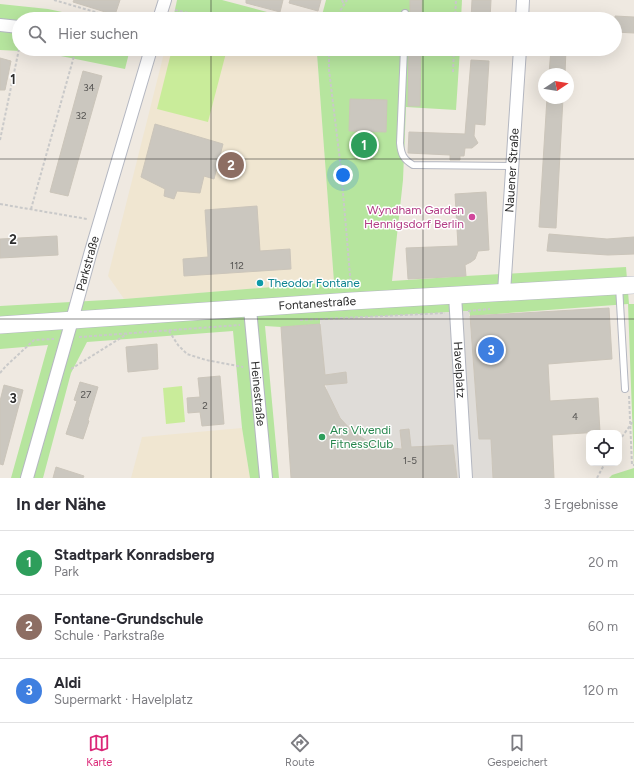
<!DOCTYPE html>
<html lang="de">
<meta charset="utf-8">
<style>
body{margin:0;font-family:Figtree,sans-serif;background:#f2f2f3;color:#2b2b33}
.controls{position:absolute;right:12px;bottom:12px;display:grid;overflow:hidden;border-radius:8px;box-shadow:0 4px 16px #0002}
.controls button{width:36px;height:36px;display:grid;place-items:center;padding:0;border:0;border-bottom:1px solid #e1e1e2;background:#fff;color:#2b2b33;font:20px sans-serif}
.compass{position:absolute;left:538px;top:68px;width:36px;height:36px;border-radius:50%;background:#fff;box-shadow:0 4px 16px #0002;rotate:78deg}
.you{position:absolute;left:343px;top:175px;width:14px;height:14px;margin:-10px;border:3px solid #fff;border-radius:50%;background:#1a73e8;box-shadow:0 0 0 6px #1a73e833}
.badge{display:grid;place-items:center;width:26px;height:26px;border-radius:50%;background:#db2777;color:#fff;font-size:13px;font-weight:700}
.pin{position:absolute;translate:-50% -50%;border:2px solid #fff;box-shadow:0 1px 4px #0006}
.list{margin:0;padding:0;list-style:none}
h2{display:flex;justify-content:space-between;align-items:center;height:52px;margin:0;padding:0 16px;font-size:17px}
h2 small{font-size:13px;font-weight:400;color:#7c7c81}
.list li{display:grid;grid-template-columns:26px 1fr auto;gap:12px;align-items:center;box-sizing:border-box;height:64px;padding:0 16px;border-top:1px solid #e1e1e2}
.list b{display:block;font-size:15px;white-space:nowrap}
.list p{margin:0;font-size:13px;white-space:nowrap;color:#7c7c81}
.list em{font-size:13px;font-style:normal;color:#7c7c81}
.icon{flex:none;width:22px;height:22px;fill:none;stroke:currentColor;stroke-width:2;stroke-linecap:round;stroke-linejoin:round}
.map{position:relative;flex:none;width:634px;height:478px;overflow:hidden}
.search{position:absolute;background:#fff;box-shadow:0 4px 16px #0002;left:12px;right:12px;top:12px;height:44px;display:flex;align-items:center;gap:10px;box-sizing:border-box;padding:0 14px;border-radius:22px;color:#7c7c81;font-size:15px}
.sheet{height:244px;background:#fff}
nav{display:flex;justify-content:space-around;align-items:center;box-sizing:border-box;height:56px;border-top:1px solid #e1e1e2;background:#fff;font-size:11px;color:#7c7c81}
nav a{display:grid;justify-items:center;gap:2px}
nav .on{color:#db2777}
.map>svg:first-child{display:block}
.education{fill:#f0e6d1}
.green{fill:#b6e59e}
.pitch{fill:#c9ec9a}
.plaza{fill:#dfdcd8}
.building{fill:#cbc7bf;stroke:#cbc5ba}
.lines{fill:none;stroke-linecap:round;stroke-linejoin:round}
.lane-casing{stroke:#b4b7c1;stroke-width:8}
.street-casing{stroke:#b4b7c1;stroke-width:14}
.secondary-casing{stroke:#b4b7c1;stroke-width:18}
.path{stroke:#c9c9c9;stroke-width:2;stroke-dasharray:3 2;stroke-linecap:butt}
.lane{stroke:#fff;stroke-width:6}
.street{stroke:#fff;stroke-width:12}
.secondary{stroke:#fff;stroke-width:17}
.grid{fill:none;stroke:#2e2e2e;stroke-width:1;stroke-opacity:0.55}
.hotel-dot{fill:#d1479c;stroke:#fff;stroke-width:1.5}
.culture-dot{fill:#0f9aa8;stroke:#fff;stroke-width:1.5}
.leisure-dot{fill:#2e9e5b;stroke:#fff;stroke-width:1.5}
.labels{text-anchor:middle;stroke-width:3;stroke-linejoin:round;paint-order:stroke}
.number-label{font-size:10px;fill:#555452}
.street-label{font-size:12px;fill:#2e2e2e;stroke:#fff}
.hotel-label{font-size:12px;fill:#b23c85;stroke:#fff;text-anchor:end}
.culture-label{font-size:12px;fill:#0d838f;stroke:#fff;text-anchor:start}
.leisure-label{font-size:12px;fill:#27864d;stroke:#fff;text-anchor:start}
.grid-label{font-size:13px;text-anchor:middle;font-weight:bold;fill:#2e2e2e;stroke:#fff;stroke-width:3;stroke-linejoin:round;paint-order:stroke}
</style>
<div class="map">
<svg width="634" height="478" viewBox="0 0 634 478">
<rect width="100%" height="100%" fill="#efe9e1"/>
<!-- education -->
<g class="education">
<path d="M 165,49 L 296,49 L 317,54 L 334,282 L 124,299 L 108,276 Z"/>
<path d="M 242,428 L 250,478 L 131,478 L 142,437 Z"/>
</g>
<!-- green -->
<g class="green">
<path d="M 177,0 L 222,0 L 293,19 L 173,19 Z"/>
<path d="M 326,0 L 462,0 L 461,19 L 321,19 Z"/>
<path d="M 0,4 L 48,9 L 95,19 L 19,19 L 19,49 L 130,49 L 125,69 L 41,52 L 0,50 Z"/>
<path d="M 296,49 L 460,49 L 456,110 L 406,107 L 403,180 L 392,281 L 466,276 L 626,267 L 629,304 L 634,304 L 634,478 L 609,478 L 612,475 L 634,468 L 628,304 L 470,316 L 469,311 L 320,320 L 320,324 L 281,327 L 265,326 L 279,478 L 250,478 L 242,428 L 233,331 L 87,342 L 71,373 L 43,478 L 11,478 L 48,345 L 0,349 L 0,306 L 124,299 L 334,282 L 317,54 Z"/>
</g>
<!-- pitch -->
<g class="pitch">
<path d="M 172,49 L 227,49 L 208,122 L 157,109 Z"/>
<path d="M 182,386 L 185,422 L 166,424 L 163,388 Z"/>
</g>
<!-- plaza -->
<path class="plaza" d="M 469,311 L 479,439 L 498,438 L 498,448 L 491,449 L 493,478 L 457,478 L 453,445 L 411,447 L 409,429 L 400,430 L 401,448 L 382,447 L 370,443 L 351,430 L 340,418 L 327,391 L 326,385 L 347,383 L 346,372 L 325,375 L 320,320 Z"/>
<!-- building -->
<g class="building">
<path d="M 74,0 L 120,0 L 115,15 L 73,2 Z"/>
<path d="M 246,0 L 283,0 L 280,12 L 246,3 Z"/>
<path d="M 290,0 L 321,0 L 318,11 L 289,3 Z"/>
<path d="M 410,0 L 422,0 L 421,19 L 410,19 Z"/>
<path d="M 472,0 L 491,0 L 490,19 L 471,19 Z"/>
<path d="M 615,16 L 634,17 L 634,33 L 615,32 Z"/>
<path d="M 409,49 L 421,49 L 420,106 L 408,106 Z"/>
<path d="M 551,49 L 566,49 L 565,74 L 549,74 Z"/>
<path d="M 0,58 L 11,61 L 5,90 L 0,90 Z"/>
<path d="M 471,60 L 489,61 L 485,125 L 475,124 L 474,136 L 478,143 L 472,148 L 465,148 L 464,156 L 460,156 L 460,160 L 450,160 L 450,155 L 408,153 L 409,132 L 465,134 Z"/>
<path d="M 83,71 L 102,76 L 68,196 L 50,192 Z"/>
<path d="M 547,98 L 563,98 L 556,228 L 539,227 Z"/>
<path d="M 350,99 L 387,100 L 386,132 L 349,131 Z"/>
<path d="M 155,124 L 223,144 L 214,179 L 204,176 L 200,193 L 177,191 L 174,199 L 164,196 L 165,189 L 141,177 Z"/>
<path d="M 486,192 L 489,250 L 478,251 L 475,259 L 471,262 L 465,265 L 466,276 L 408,279 L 406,248 L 458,246 L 455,194 Z"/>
<path d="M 257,206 L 260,251 L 290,249 L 291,269 L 184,276 L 183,259 L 208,257 L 205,210 Z"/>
<path d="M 549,234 L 607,239 L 634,237 L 634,254 L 608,255 L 547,251 Z"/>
<path d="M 57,236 L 58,255 L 0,258 L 0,239 Z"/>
<path d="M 609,308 L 612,359 L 548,364 L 550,401 L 598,398 L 600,432 L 552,435 L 554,478 L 493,478 L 491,439 L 479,439 L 470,316 Z"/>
<path d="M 320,324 L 325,375 L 346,372 L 347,383 L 324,385 L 340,418 L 351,430 L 361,437 L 370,443 L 382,447 L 402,449 L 400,430 L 409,429 L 411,447 L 453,445 L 457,478 L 291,478 L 281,327 Z"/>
<path d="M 157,344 L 158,369 L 128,372 L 126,347 Z"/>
<path d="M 220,376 L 224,424 L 202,426 L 200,412 L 188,413 L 187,398 L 200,397 L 198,378 Z"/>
<path d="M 80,382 L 98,387 L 88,420 L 89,421 L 83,439 L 66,434 L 77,401 L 74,400 Z"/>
<path d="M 4,385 L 23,390 L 3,465 L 0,464 L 0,401 Z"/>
<path d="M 56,467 L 84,476 L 83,478 L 53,478 Z"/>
</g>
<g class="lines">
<!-- lane casing -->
<g class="lane-casing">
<g id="lane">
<path d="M 405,19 L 405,13"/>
<path d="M 404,49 L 400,143 C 401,154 403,159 413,165 L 512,166"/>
<path d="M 619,286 L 625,389"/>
</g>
</g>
<!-- street casing -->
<g class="street-casing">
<g id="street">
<path d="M 159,19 L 165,0"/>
<path d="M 522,19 L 523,0"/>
<path d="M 0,25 L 19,27"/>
<path id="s1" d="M 504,292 L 520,49"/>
<path id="s2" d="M 455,295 L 466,478"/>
<path id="s3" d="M 250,309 L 266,478"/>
<path id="s4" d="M 27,478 L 72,320 L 91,251 L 151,49"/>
</g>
</g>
<!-- secondary casing -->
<g class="secondary-casing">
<g id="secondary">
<path id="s5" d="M 0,325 L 352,301 L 634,285"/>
</g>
</g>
<!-- path -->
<g class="path">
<path d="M 54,0 L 119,19"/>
<path d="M 342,0 L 344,5"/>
<path d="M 175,10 L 216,19"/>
<path d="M 335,19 L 347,0"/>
<path d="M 455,19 L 456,0"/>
<path d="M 329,49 L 329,70 L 341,169 L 351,287"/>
<path d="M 453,72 L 454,49"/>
<path d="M 0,140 L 19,49"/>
<path d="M 0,204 L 87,219"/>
<path d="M 31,209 L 76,49"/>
<path d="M 468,311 L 490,309"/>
<path d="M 300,320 L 445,313"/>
<path d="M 169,331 L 178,345 L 187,354 L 206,360 L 243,367"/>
<path d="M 79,337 L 240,325"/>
<path d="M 71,369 L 127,334"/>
<path d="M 0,373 L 6,366 L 34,340 L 54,339"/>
<path d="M 629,396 L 632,465 L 634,465"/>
<path d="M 619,441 L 634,420"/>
<path d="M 597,478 L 605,463"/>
</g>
<!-- lane -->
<use href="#lane" class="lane"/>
<!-- street -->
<use href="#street" class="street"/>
<!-- secondary -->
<use href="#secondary" class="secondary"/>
</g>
<!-- grid -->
<path class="grid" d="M 211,0 L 211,19M 423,0 L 423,19M 211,49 L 211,478M 423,49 L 423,478M 0,159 L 634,159M 0,319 L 634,319"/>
<!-- markers -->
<circle class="hotel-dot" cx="472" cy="217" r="4"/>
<circle class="culture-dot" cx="260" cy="283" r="4"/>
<circle class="leisure-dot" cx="322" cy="437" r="4"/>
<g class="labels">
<!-- number labels -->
<g class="number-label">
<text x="89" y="91">34</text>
<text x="81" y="119">32</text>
<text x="237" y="269">112</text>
<text x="86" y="398">27</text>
<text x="205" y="409">2</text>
<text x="575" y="420">4</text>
<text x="410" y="464">1-5</text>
</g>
<!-- street labels -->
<g class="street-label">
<text dy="4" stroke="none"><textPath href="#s1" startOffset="122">Nauener Straße</textPath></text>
<text dy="4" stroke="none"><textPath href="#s4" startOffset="223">Parkstraße</textPath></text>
<text dy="4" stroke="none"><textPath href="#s5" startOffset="318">Fontanestraße</textPath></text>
<text dy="4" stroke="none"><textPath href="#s2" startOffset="75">Havelplatz</textPath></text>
<text dy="4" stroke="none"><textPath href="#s3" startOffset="85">Heinestraße</textPath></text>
</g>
<!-- hotel labels -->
<g class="hotel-label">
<text x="464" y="214">Wyndham Garden<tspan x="464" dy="14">Hennigsdorf Berlin</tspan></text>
</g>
<!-- culture labels -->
<g class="culture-label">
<text x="268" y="287">Theodor Fontane</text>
</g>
<!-- leisure labels -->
<g class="leisure-label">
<text x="330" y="434">Ars Vivendi<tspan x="330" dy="14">FitnessClub</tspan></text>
</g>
</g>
<g class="grid-label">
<text x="13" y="84">1</text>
<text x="13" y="244">2</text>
<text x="13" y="403">3</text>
</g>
</svg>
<div class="controls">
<button><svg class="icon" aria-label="locate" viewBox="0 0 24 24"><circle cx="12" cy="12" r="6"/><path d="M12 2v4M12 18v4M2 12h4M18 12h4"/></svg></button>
</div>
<svg class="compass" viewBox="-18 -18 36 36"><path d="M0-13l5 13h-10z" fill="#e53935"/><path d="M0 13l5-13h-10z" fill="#7c7c81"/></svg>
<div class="you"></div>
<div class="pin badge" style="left:364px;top:145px;background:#2e9e5b">1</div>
<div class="pin badge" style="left:231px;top:165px;background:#8d6e63">2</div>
<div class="pin badge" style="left:491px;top:350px;background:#3f7fe0">3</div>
<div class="search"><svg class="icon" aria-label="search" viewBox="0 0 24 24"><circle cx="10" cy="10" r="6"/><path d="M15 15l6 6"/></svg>Hier suchen</div>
</div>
<section class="sheet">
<h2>In der Nähe<small>3 Ergebnisse</small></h2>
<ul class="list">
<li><span class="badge" style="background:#2e9e5b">1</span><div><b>Stadtpark Konradsberg</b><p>Park</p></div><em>20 m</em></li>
<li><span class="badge" style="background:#8d6e63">2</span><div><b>Fontane-Grundschule</b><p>Schule · Parkstraße</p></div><em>60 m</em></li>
<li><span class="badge" style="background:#3f7fe0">3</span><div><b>Aldi</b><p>Supermarkt · Havelplatz</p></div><em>120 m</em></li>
</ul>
</section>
<nav>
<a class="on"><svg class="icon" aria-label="map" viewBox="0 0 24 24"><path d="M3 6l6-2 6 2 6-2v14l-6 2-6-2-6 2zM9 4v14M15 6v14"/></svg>Karte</a>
<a><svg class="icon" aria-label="directions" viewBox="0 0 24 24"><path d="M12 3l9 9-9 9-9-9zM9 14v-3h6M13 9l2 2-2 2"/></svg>Route</a>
<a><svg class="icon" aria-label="saved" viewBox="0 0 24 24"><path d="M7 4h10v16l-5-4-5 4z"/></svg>Gespeichert</a>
</nav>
